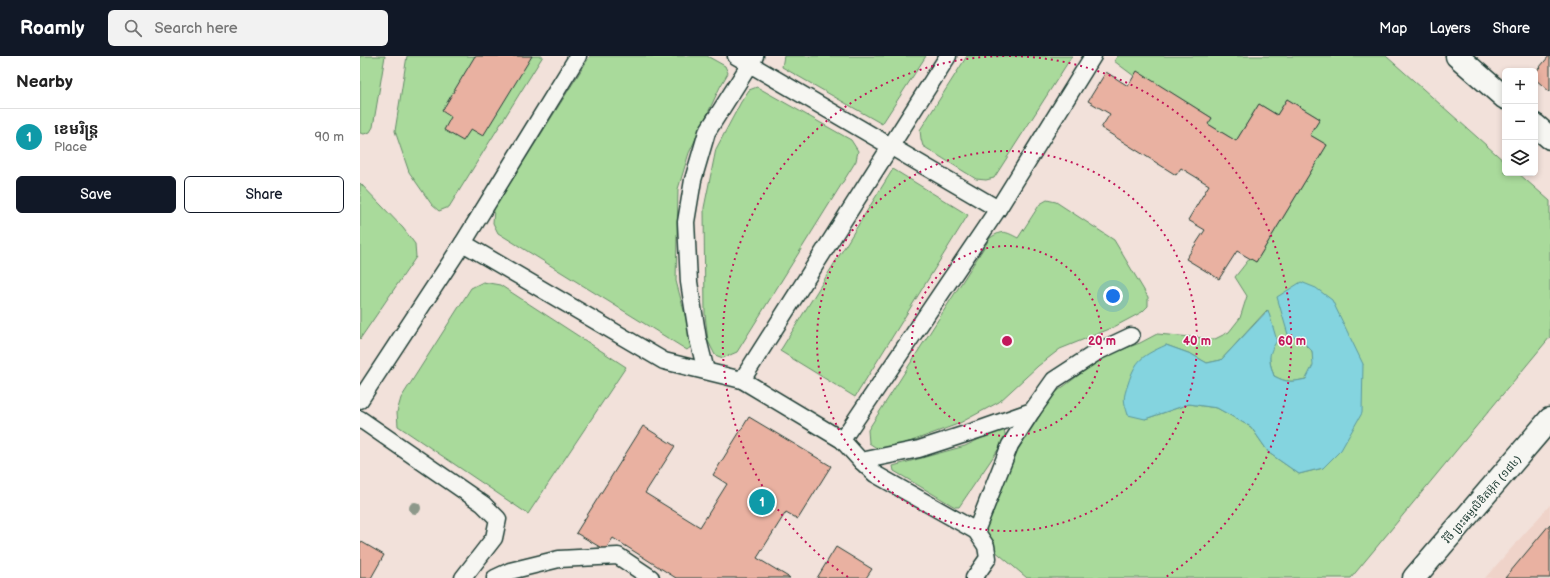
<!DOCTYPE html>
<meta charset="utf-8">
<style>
body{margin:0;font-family:"Balsamiq Sans","Noto Sans Khmer",sans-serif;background:#f2f2f2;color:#222}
.controls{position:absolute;right:12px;top:12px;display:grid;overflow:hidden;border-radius:6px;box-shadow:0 2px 6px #0003}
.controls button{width:36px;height:36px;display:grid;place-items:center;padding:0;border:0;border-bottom:1px solid #e0e0e0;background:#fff;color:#222;font:20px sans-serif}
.you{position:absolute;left:753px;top:240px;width:14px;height:14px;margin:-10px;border:3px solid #fff;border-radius:50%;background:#1a73e8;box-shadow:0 0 0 6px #1a73e833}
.badge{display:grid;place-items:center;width:26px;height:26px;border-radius:50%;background:#111827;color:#fff;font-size:13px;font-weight:700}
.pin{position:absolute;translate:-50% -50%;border:2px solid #fff;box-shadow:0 1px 4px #0006}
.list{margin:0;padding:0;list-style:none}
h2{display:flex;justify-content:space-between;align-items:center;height:52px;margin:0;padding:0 16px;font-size:17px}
h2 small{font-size:13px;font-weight:400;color:#767676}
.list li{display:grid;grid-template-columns:26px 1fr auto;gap:12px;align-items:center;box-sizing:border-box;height:56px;padding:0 16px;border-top:1px solid #e0e0e0}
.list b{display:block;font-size:15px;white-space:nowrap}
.list p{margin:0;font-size:13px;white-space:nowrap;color:#767676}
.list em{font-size:13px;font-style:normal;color:#767676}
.actions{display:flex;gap:8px;padding:12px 16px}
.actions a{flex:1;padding:9px 0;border:1px solid #111827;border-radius:6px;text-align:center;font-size:14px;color:#111827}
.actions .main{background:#111827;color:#fff}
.icon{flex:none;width:22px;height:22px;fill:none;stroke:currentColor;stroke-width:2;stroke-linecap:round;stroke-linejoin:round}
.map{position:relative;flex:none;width:1190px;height:522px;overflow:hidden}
header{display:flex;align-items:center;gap:24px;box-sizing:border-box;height:56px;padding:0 20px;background:#111827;color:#fff}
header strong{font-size:19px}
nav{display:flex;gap:22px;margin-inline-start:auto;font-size:14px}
.search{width:280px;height:36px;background:#f2f2f2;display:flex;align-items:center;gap:10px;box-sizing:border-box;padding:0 14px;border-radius:6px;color:#767676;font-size:15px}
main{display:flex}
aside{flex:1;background:#fff}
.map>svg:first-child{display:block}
.built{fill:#efd3c9}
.green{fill:#a9da9b;stroke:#648c68;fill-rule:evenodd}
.water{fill:#84d4df;stroke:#5c989b}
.building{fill:#e9b1a1;stroke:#1f3d34}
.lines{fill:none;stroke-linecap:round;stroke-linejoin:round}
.service-casing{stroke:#1f3d34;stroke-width:19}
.minor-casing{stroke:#1f3d34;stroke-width:25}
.tertiary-casing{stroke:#1f3d34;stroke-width:25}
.service{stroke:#f6f6f2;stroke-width:16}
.minor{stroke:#f6f6f2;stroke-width:22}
.tertiary{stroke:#f6f6f2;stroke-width:22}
.tree{fill:#8d988a}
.ring{fill:none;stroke:#c2185b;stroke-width:2;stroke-dasharray:2 4}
.labels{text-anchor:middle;stroke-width:3;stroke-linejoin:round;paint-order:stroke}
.street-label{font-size:11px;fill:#1f3d34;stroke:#f6f6f2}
.centre{fill:#c2185b;stroke:#f6f6f2;stroke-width:2}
.ring-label{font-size:12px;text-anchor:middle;font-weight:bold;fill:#c2185b;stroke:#f6f6f2;stroke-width:3;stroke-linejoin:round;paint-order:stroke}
</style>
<header>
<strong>Roamly</strong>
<div class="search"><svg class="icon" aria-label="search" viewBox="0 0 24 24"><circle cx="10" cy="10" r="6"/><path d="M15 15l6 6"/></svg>Search here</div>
<nav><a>Map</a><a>Layers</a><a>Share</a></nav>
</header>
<main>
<aside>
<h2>Nearby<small></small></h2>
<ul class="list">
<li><span class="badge" style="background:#0f9aa8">1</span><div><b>ខេមរិន្រ្ត</b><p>Place</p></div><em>90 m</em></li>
</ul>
<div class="actions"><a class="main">Save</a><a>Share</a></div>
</aside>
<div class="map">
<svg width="1190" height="522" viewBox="0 0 1190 522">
<rect width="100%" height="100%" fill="#f2e1da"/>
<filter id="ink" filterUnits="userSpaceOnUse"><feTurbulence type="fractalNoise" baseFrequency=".025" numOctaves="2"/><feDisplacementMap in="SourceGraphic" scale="8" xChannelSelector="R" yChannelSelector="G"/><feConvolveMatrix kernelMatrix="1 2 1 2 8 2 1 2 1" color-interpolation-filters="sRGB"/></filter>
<g filter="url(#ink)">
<!-- built -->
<path class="built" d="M 1190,449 L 1190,522 L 1125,522 Z"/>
<!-- green -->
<g class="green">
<path d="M 0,0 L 25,0 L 13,71 L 10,76 L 4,78 L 0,77 Z"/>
<path d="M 47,0 L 183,0 L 89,151 L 79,155 L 72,149 L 49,116 L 35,75 Z"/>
<path d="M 230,0 L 347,0 L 365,10 L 368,17 L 360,31 L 329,97 L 318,133 L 316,225 L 332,285 L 332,290 L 327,294 L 138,177 L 133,167 L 134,153 Z"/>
<path d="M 424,0 L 566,0 L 522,68 L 422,11 Z"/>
<path d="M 607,0 L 712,0 L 634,122 L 626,124 L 616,123 L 563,90 L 561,83 L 560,74 Z"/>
<path d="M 758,0 L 1026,0 L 1145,106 L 1145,117 L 1158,117 L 1190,145 L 1190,281 L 991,522 L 667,522 L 634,494 L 624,474 L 656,397 L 687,343 L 744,300 L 780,287 L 797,278 L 855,283 L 869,276 L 880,262 L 887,240 L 875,221 L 890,202 L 896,206 L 967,89 L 950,79 L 960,63 L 927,43 L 917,59 L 899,48 L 876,85 L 848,68 L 852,62 L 777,16 L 774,20 L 754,5 ZM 907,254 L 910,307 L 914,320 C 927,327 932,326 946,323 L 954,309 L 952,295 L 938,281 L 1003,308 L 963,412 L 939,418 L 909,397 L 891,371 L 857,352 L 829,348 L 785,363 L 806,289 L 831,298 L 847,307 L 861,304 Z"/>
<path d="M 397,31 L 491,84 L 498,95 L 496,105 L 377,296 L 363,302 L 355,299 L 348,285 L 345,258 L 344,152 L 356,93 L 381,46 L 389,34 Z"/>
<path d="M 533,113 L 608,159 L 495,341 L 420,295 Z"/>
<path d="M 0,127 L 43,172 L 55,188 L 56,201 L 0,283 Z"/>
<path d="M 687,144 L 696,146 L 754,184 L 788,241 L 788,250 L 782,256 L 752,272 L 700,293 L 678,310 L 639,346 L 598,368 L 541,389 L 518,393 L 509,387 L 508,374 L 630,182 C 642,174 645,175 658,182 L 680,148 Z"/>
<path d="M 123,226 L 140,229 L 266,311 L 168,458 L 38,370 L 37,356 L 41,342 L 111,232 Z"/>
<path d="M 644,374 L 646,382 L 599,451 L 595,451 L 534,415 L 533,410 L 605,390 L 636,375 Z"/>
</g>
<!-- water -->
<path class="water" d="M 941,226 L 956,232 L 972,244 L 1003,308 L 1002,357 L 981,394 L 963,412 L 939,418 L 909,397 L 891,371 L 857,352 L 829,348 L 785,363 L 768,359 C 763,343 763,343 768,328 C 776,303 782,300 806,289 L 831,298 L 847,307 L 861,304 L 908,254 L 917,285 C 907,299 909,305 914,320 C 927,327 932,326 946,323 L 953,309 L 952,295 L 938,281 L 929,282 L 917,241 Z"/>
<!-- building -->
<g class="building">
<path d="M 115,0 L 172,0 L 123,80 L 111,73 L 103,85 L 84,74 L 91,61 L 82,55 Z"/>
<path d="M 1189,0 L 1190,0 L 1190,36 L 1175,23 L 1175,17 Z"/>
<path d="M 777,15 L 852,62 L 848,68 L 876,85 L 899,48 L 917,59 L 927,43 L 960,63 L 950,79 L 967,89 L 896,206 L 877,195 L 859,223 L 826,203 L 845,174 L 828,164 L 849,129 L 821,112 L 816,119 L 741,72 L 750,58 L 728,45 L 746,16 L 768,30 Z"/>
<path d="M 389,361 L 471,410 L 438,463 L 426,456 L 397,502 L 430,522 L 316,522 L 253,482 L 245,494 L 216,477 L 283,370 L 315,390 L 285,437 L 340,471 L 367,428 L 353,419 Z"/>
<path d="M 1190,468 L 1190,522 L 1145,522 Z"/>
<path d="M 0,485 L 24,499 L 11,522 L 0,522 Z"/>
<path d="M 476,491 L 512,513 L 506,522 L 457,522 Z"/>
</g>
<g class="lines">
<!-- service casing -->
<g class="service-casing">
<g id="service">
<path d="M 376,0 L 638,153"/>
<path d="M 103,187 L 304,305 L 382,324 L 482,384 L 501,405 L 515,418 L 616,475 L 626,490 L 628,502 L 614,522"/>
<path d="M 346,315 L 338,283 L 329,226 L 326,166 L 333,124 L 347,76 L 395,0"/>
<path d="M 382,324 L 588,0"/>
<path d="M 0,344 L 103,187 L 218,0"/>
<path d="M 0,363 L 123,448 L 138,463 L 134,482 L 103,522"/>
<path d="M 482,384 L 638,153 L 733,0"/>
<path d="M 501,405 L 559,393 L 621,373 L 672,355 L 694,324 L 737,296 L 771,280"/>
<path d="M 616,475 L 650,389 L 672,355"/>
<path d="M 135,522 L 150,515 L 199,503 L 258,500 L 291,522"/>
</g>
</g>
<!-- minor casing -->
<g class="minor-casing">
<path id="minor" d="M 1054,522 L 1190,363"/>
</g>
<!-- tertiary casing -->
<g class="tertiary-casing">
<g id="tertiary">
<path d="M 1097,0 L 1145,42"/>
<path d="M 1175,69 L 1190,82"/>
</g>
</g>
<!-- service -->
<use href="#service" class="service"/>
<!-- minor -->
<use href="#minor" class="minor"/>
<!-- tertiary -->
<use href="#tertiary" class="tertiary"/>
</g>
<!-- trees -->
<circle class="tree" cx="55" cy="452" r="6"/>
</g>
<!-- distance rings -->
<g class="ring">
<circle cx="647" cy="285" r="95"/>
<circle cx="647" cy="285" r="190"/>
<path d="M488 521A285 285 0 0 1 645 0M649 0A285 285 0 0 1 806 521"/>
</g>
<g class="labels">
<!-- street labels -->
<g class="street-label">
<text transform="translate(1122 443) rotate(-49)" y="4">វិថី ព្រះធម្មលិខិតអ៊ុក (១៨៤)</text>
</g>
</g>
<circle cx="647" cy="285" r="6" class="centre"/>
<g class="ring-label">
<text x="742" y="289">20 m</text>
<text x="837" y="289">40 m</text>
<text x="932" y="289">60 m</text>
</g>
</svg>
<div class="controls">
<button>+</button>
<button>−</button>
<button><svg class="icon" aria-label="layers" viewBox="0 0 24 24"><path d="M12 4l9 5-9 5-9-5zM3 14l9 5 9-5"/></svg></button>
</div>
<div class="you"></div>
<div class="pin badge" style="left:402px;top:446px;background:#0f9aa8">1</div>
</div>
</main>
